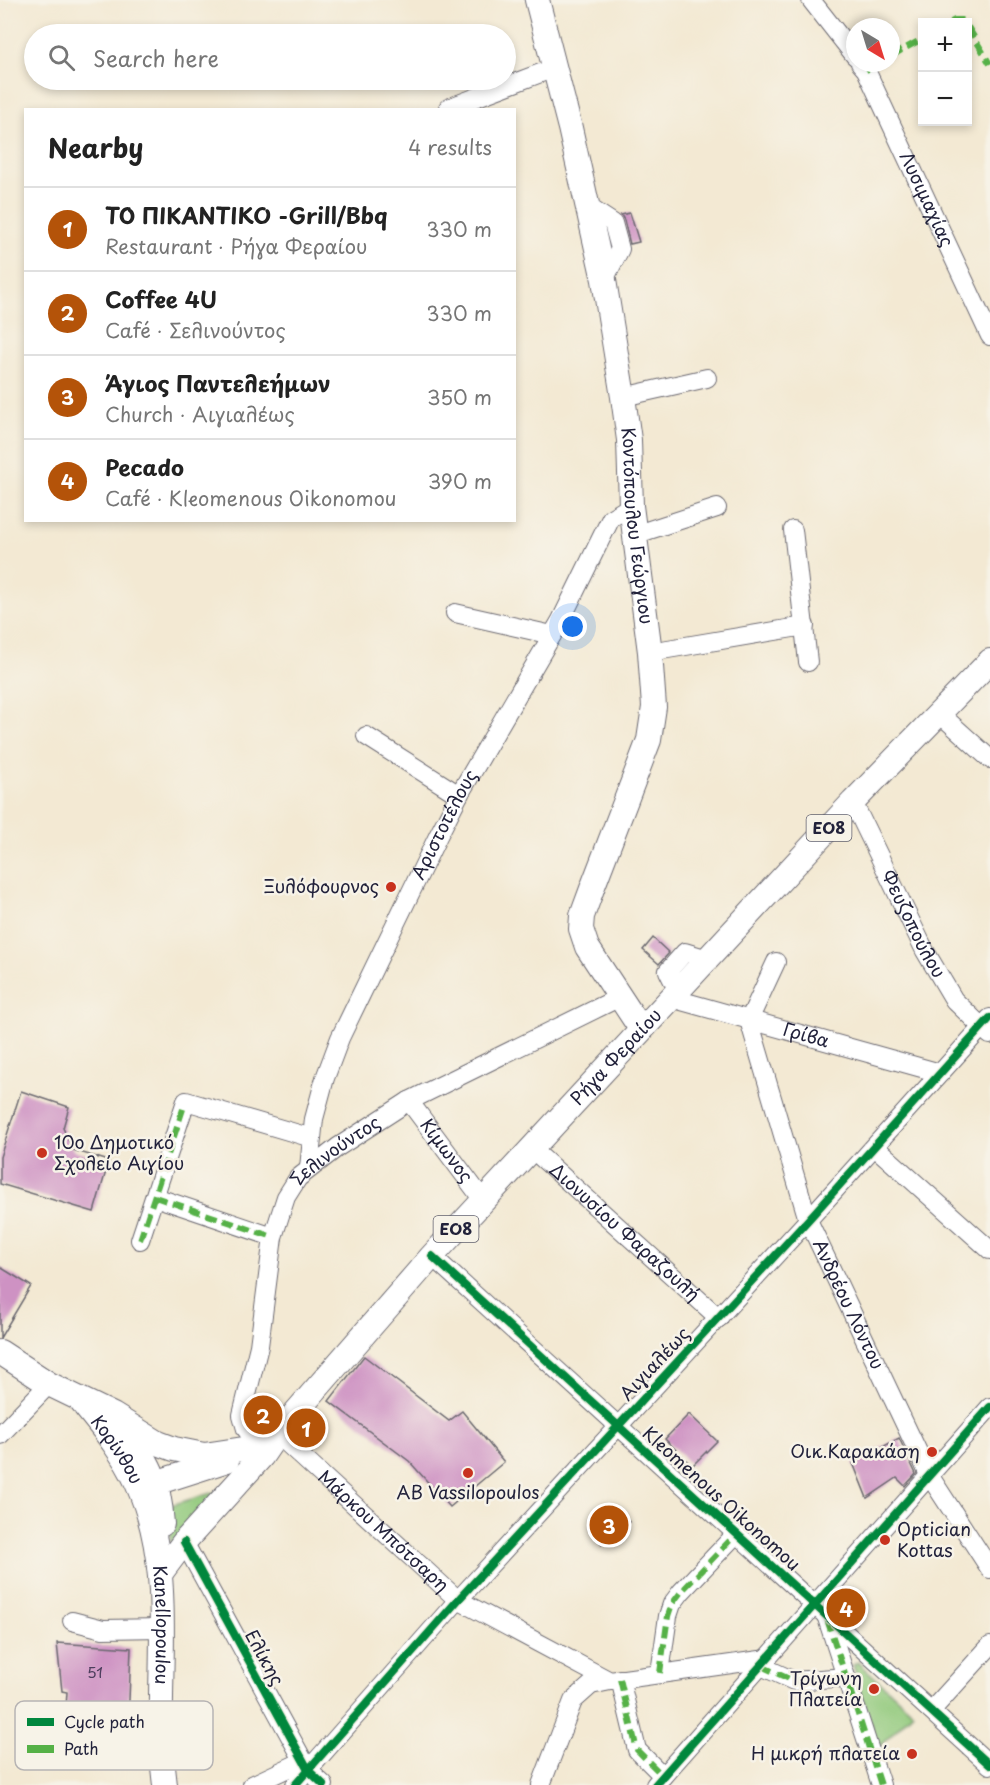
<!DOCTYPE html>
<meta charset="utf-8">
<style>
body{margin:0;font-family:"Playpen Sans",sans-serif;background:#f6f6f6;color:#222}
.controls{position:absolute;right:18px;top:18px;display:grid;overflow:hidden;border-radius:0px;box-shadow:0 3px 9px #0003}
.controls button{width:54px;height:54px;display:grid;place-items:center;padding:0;border:0;border-bottom:2px solid #e0e0e0;background:#fff;color:#222;font:30px sans-serif}
.compass{position:absolute;left:846px;top:18px;width:54px;height:54px;border-radius:50%;background:#fff;box-shadow:0 3px 9px #0003;rotate:142deg}
.you{position:absolute;left:573px;top:627px;width:21px;height:21px;margin:-15px;border:4px solid #fff;border-radius:50%;background:#1a73e8;box-shadow:0 0 0 9px #1a73e833}
.badge{display:grid;place-items:center;width:39px;height:39px;border-radius:50%;background:#b45309;color:#fff;font-size:20px;font-weight:700}
.pin{position:absolute;translate:-50% -50%;border:3px solid #fff;box-shadow:0 2px 6px #0006}
.list{margin:0;padding:0;list-style:none}
h2{display:flex;justify-content:space-between;align-items:center;height:78px;margin:0;padding:0 24px;font-size:26px}
h2 small{font-size:20px;font-weight:400;color:#767676}
.list li{display:grid;grid-template-columns:39px 1fr auto;gap:18px;align-items:center;box-sizing:border-box;height:84px;padding:0 24px;border-top:2px solid #e0e0e0}
.list b{display:block;font-size:22px;white-space:nowrap}
.list p{margin:0;font-size:20px;white-space:nowrap;color:#767676}
.list em{font-size:20px;font-style:normal;color:#767676}
.icon{flex:none;width:33px;height:33px;fill:none;stroke:currentColor;stroke-width:2;stroke-linecap:round;stroke-linejoin:round}
.map{position:relative;flex:none;width:990px;height:1785px;overflow:hidden}
.search{position:absolute;background:#fff;box-shadow:0 3px 9px #0003;left:24px;top:24px;width:492px;height:66px;display:flex;align-items:center;gap:15px;box-sizing:border-box;padding:0 21px;border-radius:33px;color:#767676;font-size:22px}
.panel{position:absolute;background:#fff;box-shadow:0 3px 9px #0003;left:24px;top:108px;width:492px;height:414px;border-radius:0px}
.map>svg:first-child{display:block}
.green{fill:#91c97c;stroke:#5a765c;stroke-width:1.5}
.building{fill:#ce92c3}
.lines{fill:none;stroke-linecap:round;stroke-linejoin:round}
.minor-casing{stroke:#6b6870;stroke-width:20}
.major-casing{stroke:#6b6870;stroke-width:26}
.minor{stroke:#fff;stroke-width:18}
.major{stroke:#fff;stroke-width:24}
.quiet{stroke:#55b146;stroke-width:6;stroke-dasharray:12 6;stroke-linecap:butt}
.cycleway-casing{stroke:#f7f3e8;stroke-width:11}
.cycleway{stroke:#00873e;stroke-width:8}
.poi-dot{fill:#c8321e;stroke:#f7f3e8;stroke-width:2}
.labels{text-anchor:middle;stroke-width:5;stroke-linejoin:round;paint-order:stroke}
.number-label{font-size:15px;fill:#4d3e5d}
.shield{fill:#f7f3e8;stroke:#62616f;stroke-width:1.5}
.shield-label{font-size:16px;font-weight:bold;fill:#22223b}
.street-label{font-size:18px;fill:#22223b;stroke:#f7f3e8}
.poi-label{font-size:18px;fill:#22223b;stroke:#f7f3e8;text-anchor:end}
.key{fill:#f7f3e8;stroke:#b7b4b4;stroke-width:1.5}
.key-label{font-size:16px;fill:#22223b}
</style>
<div class="map">
<svg width="990" height="1785" viewBox="0 0 990 1785">
<rect width="100%" height="100%" fill="#f7f3e8"/>
<filter id="ink" filterUnits="userSpaceOnUse"><feTurbulence type="fractalNoise" baseFrequency=".0167" numOctaves="2"/><feDisplacementMap in="SourceGraphic" scale="12" xChannelSelector="R" yChannelSelector="G"/><feConvolveMatrix kernelMatrix="1 2 1 2 8 2 1 2 1" color-interpolation-filters="sRGB"/></filter>
<filter id="wash" filterUnits="userSpaceOnUse"><feTurbulence type="fractalNoise" baseFrequency=".008" numOctaves="4" result="noise"/><feDisplacementMap in="SourceGraphic" scale="24" xChannelSelector="R" yChannelSelector="G"/><feGaussianBlur stdDeviation="1.35" result="paint"/><feColorMatrix in="noise" values="0 0 0 0 0 0 0 0 0 0 0 0 0 0 0 0 0 1.4 0 .05"/><feComposite in="paint" operator="in"/></filter>
<g filter="url(#wash)">
<rect width="100%" height="100%" fill="#f3e9d3"/>
<!-- green -->
<g class="green">
<path d="M 218,1491 L 171,1544 L 168,1506 Z"/>
<path d="M 858,1662 L 913,1712 L 878,1748 L 853,1665 Z"/>
</g>
<g id="blocks">
<!-- building -->
<g class="building">
<path d="M 630,213 L 639,242 L 630,244 L 624,220 L 621,215 Z"/>
<path d="M 653,938 L 669,953 L 659,964 L 643,950 Z"/>
<path d="M 21,1091 L 69,1107 L 63,1128 L 73,1150 L 109,1161 L 94,1212 L 0,1184 L 0,1157 Z"/>
<path d="M 0,1267 L 31,1286 L 0,1338 Z"/>
<path d="M 364,1356 L 449,1421 L 462,1411 L 504,1462 L 450,1507 L 409,1461 L 329,1401 Z"/>
<path d="M 689,1414 L 717,1441 L 692,1466 L 665,1439 Z"/>
<path d="M 899,1438 L 916,1474 L 905,1486 L 897,1478 L 867,1498 L 853,1463 Z"/>
<path d="M 616,1506 L 629,1522 L 602,1544 L 589,1529 Z"/>
<path d="M 57,1643 L 131,1648 L 128,1726 L 65,1722 L 67,1692 L 62,1691 Z"/>
</g>
</g>
</g>
<g filter="url(#ink)">
<use href="#blocks" fill-opacity="0" stroke="#6b6870" stroke-width="1.5"/>
<g class="lines">
<!-- minor casing -->
<g class="minor-casing">
<g id="minor">
<path d="M 811,0 L 855,56"/>
<path id="s1" d="M 860,63 L 866,70 L 990,336"/>
<path d="M 448,108 L 554,68"/>
<path d="M 587,206 L 613,223 L 620,249 L 604,280"/>
<path d="M 623,397 L 707,378"/>
<path d="M 793,530 L 808,662"/>
<path d="M 634,535 L 717,508"/>
<path d="M 455,613 L 552,635"/>
<path d="M 650,652 L 805,626"/>
<path d="M 939,713 L 990,759"/>
<path d="M 366,736 L 459,795"/>
<path id="s2" d="M 853,802 L 925,951 L 954,1000 L 990,1035"/>
<path id="s3" d="M 776,962 L 749,1020 L 808,1220 L 929,1475 L 990,1569"/>
<path d="M 678,991 L 668,971 L 685,952 L 708,959"/>
<path id="s4" d="M 671,998 L 940,1073"/>
<path id="s5" d="M 409,1101 L 483,1200"/>
<path d="M 875,1147 L 990,1250"/>
<path id="s6" d="M 531,1148 L 719,1318"/>
<path id="s7" d="M 309,1168 L 314,1119 L 325,1078 L 340,1038 L 438,836 L 459,795 L 561,620 L 611,518 L 631,506"/>
<path d="M 155,1197 L 273,1237"/>
<path d="M 140,1240 L 186,1101 L 312,1138"/>
<path d="M 432,1256 L 990,1765"/>
<path id="s8" d="M 277,1434 L 458,1600 L 610,1681 L 767,1659"/>
<path d="M 0,1435 L 49,1384"/>
<path id="s9" d="M 257,1445 L 246,1429 L 242,1415 L 259,1346 L 273,1237 L 286,1197 L 298,1178 L 338,1147 L 409,1101 L 620,997"/>
<path d="M 184,1542 L 309,1771 L 324,1785"/>
<path d="M 826,1615 L 881,1785"/>
<path d="M 72,1621 L 103,1629 L 163,1628"/>
<path d="M 761,1666 L 794,1681 L 846,1677"/>
<path d="M 660,1673 L 668,1616 L 672,1604 L 681,1592 L 736,1534"/>
<path d="M 620,1679 L 637,1750 L 663,1776"/>
<path d="M 931,1711 L 990,1646"/>
<path d="M 252,1785 L 303,1761"/>
<path d="M 295,1785 L 458,1600 L 808,1220 L 990,1018"/>
<path d="M 541,1785 L 573,1701 L 591,1685 L 610,1681"/>
<path d="M 655,1785 L 990,1407"/>
</g>
</g>
<!-- major casing -->
<g class="major-casing">
<g id="major">
<path id="s10" d="M 537,0 L 570,128 L 604,280 L 623,397 L 629,440 L 631,506 L 650,652 L 654,707 L 649,740 L 593,886 L 582,916 L 581,929 L 587,947 L 641,1029"/>
<path d="M 0,1352 L 49,1384 L 113,1415 L 158,1443 L 174,1449 L 204,1455 L 250,1448"/>
<path id="s11" d="M 80,1400 C 101,1426 123,1452 137,1483 C 173,1562 159,1651 161,1735 C 161,1752 163,1768 165,1785"/>
<path d="M 122,1426 C 149,1461 159,1479 162,1524"/>
<path d="M 143,1487 L 227,1460"/>
<path id="s12" d="M 160,1574 L 184,1542 L 262,1456 L 277,1434 L 432,1256 L 853,802 L 990,661"/>
</g>
</g>
<!-- minor -->
<use href="#minor" class="minor"/>
<!-- major -->
<use href="#major" class="major"/>
<!-- quiet -->
<g class="quiet">
<path d="M 951,22 L 955,20 L 964,20 L 965,22"/>
<path d="M 968,27 L 990,64"/>
<path d="M 891,56 L 922,39"/>
<path d="M 866,70 L 879,63"/>
<path d="M 155,1197 L 273,1237"/>
<path d="M 140,1240 L 184,1106"/>
<path d="M 827,1619 L 881,1785"/>
<path d="M 761,1666 L 794,1681 L 846,1677"/>
<path d="M 660,1673 L 668,1616 L 672,1604 L 681,1592 L 736,1534"/>
<path d="M 620,1679 L 637,1750 L 663,1776"/>
</g>
<!-- cycleway casing -->
<g class="cycleway-casing">
<g id="cycleway">
<path d="M 432,1256 L 990,1765"/>
<path d="M 184,1542 L 309,1771 L 324,1785"/>
<path d="M 295,1785 L 458,1600 L 808,1220 L 990,1018"/>
<path d="M 655,1785 L 990,1407"/>
</g>
</g>
<!-- cycleway -->
<use href="#cycleway" class="cycleway"/>
</g>
</g>
<!-- markers -->
<g class="poi-dot">
<circle cx="391" cy="887" r="6"/>
<circle cx="42" cy="1153" r="6"/>
<circle cx="932" cy="1452" r="6"/>
<circle cx="468" cy="1473" r="6"/>
<circle cx="885" cy="1540" r="6"/>
<circle cx="874" cy="1689" r="6"/>
<circle cx="912" cy="1754" r="6"/>
</g>
<g class="labels">
<!-- number labels -->
<g class="number-label">
<text x="95" y="1678">51</text>
</g>
<!-- shield labels -->
<g class="shield">
<rect x="806.5" y="815" width="45" height="26" rx="4.5"/>
<rect x="433.5" y="1216" width="45" height="26" rx="4.5"/>
</g>
<g class="shield-label">
<text x="829" y="834">ΕΟ8</text>
<text x="456" y="1235">ΕΟ8</text>
</g>
<!-- street labels -->
<g class="street-label">
<text dy="6" stroke="none"><textPath href="#s1" startOffset="152">Λυσιμαχίας</textPath></text>
<text dy="6" stroke="none"><textPath href="#s10" startOffset="536">Κοντόπουλου Γεώργιου</textPath></text>
<text dy="6" stroke="none"><textPath href="#s7" startOffset="372">Αριστοτέλους</textPath></text>
<text dy="6" stroke="none"><textPath href="#s2" startOffset="136">Φευζοπούλου</textPath></text>
<text dy="6" stroke="none"><textPath href="#s4" startOffset="140">Γρίβα</textPath></text>
<text dy="6" stroke="none"><textPath href="#s12" startOffset="690">Ρήγα Φεραίου</textPath></text>
<text dy="6" stroke="none"><textPath href="#s5" startOffset="62">Κίμωνος</textPath></text>
<text dy="6" stroke="none"><textPath href="#s9" startOffset="326">Σελινούντος</textPath></text>
<text dy="6" stroke="none"><textPath href="#s6" startOffset="126">Διονυσίου Φαραζουλή</textPath></text>
<text dy="6" stroke="none"><textPath href="#s3" startOffset="366">Ανδρέου Λόντου</textPath></text>
<text transform="translate(655 1364) rotate(-47)" y="6">Αιγιαλέως</text>
<text dy="6" stroke="none"><textPath href="#s11" startOffset="62">Κορίνθου</textPath></text>
<text transform="translate(721 1499) rotate(42)" y="6">Kleomenous Oikonomou</text>
<text dy="6" stroke="none"><textPath href="#s8" startOffset="144">Μάρκου Μπότσαρη</textPath></text>
<text dy="6" stroke="none"><textPath href="#s11" startOffset="246">Kanellopoulou</textPath></text>
<text transform="translate(264 1658) rotate(61)" y="6">Ελίκης</text>
</g>
<!-- poi labels -->
<g class="poi-label">
<text x="379" y="893">Ξυλόφουρνος</text>
<text x="54" y="1149" text-anchor="start">10o Δημοτικό<tspan x="54" dy="21">Σχολείο Αιγίου</tspan></text>
<text x="920" y="1458">Οικ.Καρακάση</text>
<text x="468" y="1499" text-anchor="middle">AB Vassilopoulos</text>
<text x="897" y="1536" text-anchor="start">Optician<tspan x="897" dy="21">Kottas</tspan></text>
<text x="862" y="1685">Τρίγωνη<tspan x="862" dy="21">Πλατεία</tspan></text>
<text x="900" y="1760">Η μικρή πλατεία</text>
</g>
</g>
<!-- legend -->
<rect x="15" y="1701" width="198" height="69" rx="9" class="key"/>
<rect x="27" y="1718" width="27" height="8" fill="#00873e"/>
<rect x="27" y="1745" width="27" height="8" fill="#55b146"/>
<g class="key-label">
<text x="64" y="1728">Cycle path</text>
<text x="64" y="1755">Path</text>
</g>
</svg>
<div class="controls">
<button>+</button>
<button>−</button>
</div>
<svg class="compass" viewBox="-18 -18 36 36"><path d="M0-13l5 13h-10z" fill="#e53935"/><path d="M0 13l5-13h-10z" fill="#767676"/></svg>
<div class="you"></div>
<div class="pin badge" style="left:306px;top:1428px">1</div>
<div class="pin badge" style="left:263px;top:1415px">2</div>
<div class="pin badge" style="left:609px;top:1525px">3</div>
<div class="pin badge" style="left:846px;top:1608px">4</div>
<div class="search"><svg class="icon" aria-label="search" viewBox="0 0 24 24"><circle cx="10" cy="10" r="6"/><path d="M15 15l6 6"/></svg>Search here</div>
<section class="panel">
<h2>Nearby<small>4 results</small></h2>
<ul class="list">
<li><span class="badge">1</span><div><b>ΤΟ ΠΙΚΑΝΤΙΚΟ -Grill/Bbq</b><p>Restaurant · Ρήγα Φεραίου</p></div><em>330 m</em></li>
<li><span class="badge">2</span><div><b>Coffee 4U</b><p>Café · Σελινούντος</p></div><em>330 m</em></li>
<li><span class="badge">3</span><div><b>Άγιος Παντελεήμων</b><p>Church · Αιγιαλέως</p></div><em>350 m</em></li>
<li><span class="badge">4</span><div><b>Pecado</b><p>Café · Kleomenous Oikonomou</p></div><em>390 m</em></li>
</ul>
</section>
</div>
